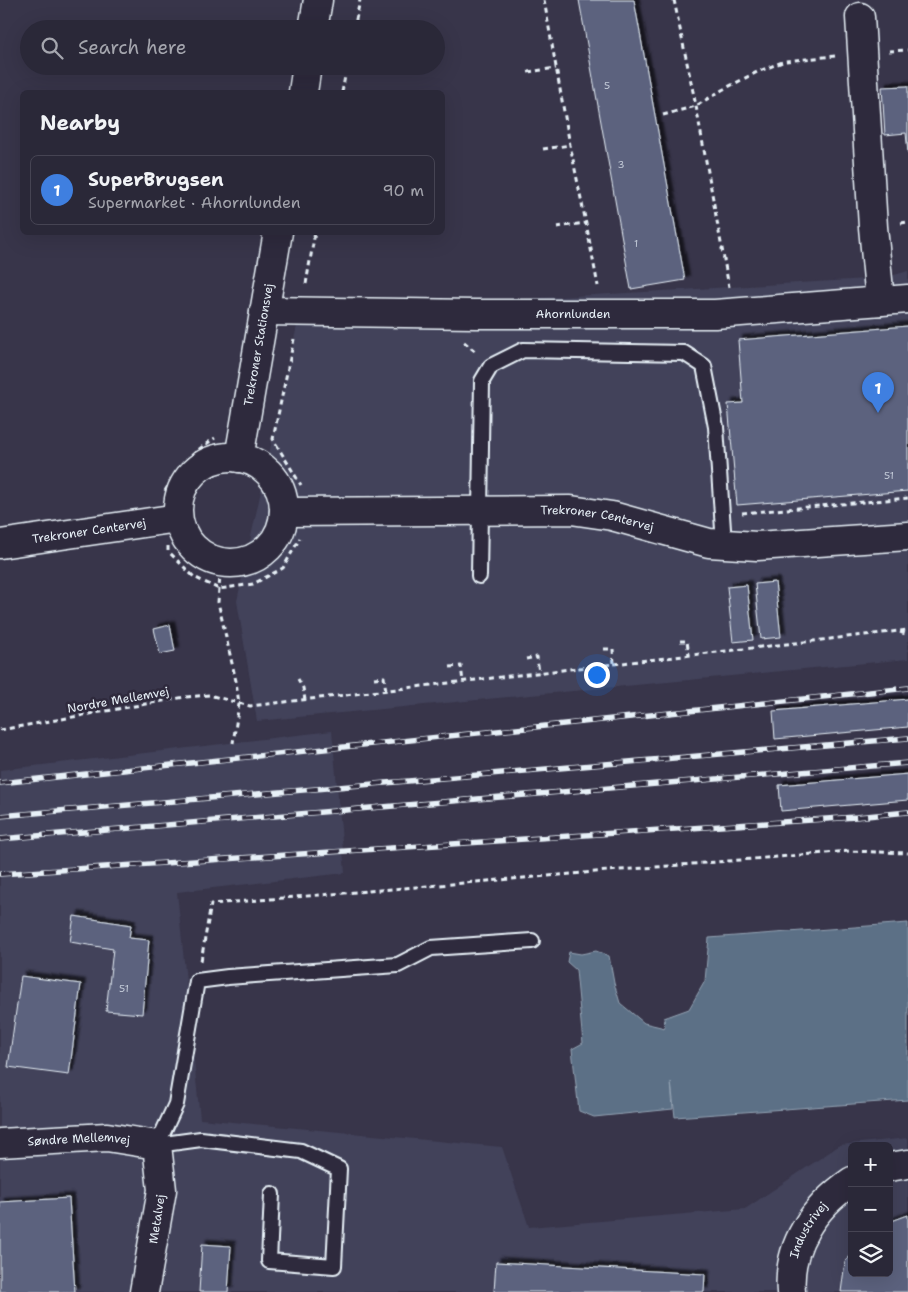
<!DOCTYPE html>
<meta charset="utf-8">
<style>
body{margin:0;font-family:"Shantell Sans",sans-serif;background:#323040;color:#f1f3f6}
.controls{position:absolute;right:15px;bottom:15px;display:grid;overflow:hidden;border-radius:8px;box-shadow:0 5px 20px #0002}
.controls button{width:45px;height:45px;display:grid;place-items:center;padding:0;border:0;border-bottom:1px solid #464453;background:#2a2838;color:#f1f3f6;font:25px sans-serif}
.you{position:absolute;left:596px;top:674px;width:18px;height:18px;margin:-12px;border:4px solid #fff;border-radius:50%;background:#1a73e8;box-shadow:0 0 0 8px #1a73e833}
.badge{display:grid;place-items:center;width:32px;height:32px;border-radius:50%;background:#ffd166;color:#fff;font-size:16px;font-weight:700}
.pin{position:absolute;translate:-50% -41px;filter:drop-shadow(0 1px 2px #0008)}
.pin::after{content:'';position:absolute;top:26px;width:18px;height:15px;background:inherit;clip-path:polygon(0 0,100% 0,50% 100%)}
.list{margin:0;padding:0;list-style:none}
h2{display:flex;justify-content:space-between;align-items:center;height:65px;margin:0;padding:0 20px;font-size:21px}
h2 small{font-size:16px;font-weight:400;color:#a5a6ae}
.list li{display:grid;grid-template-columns:32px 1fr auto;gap:15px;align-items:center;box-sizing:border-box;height:70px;margin:0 10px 10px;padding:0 10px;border:1px solid #464453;border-radius:8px}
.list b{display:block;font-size:19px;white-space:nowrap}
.list p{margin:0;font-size:16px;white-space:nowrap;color:#a5a6ae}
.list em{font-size:16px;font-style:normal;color:#a5a6ae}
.icon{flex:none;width:28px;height:28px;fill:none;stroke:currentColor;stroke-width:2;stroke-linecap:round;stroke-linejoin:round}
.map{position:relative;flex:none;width:908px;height:1292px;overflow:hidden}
.search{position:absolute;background:#2a2838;box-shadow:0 5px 20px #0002;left:20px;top:20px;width:425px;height:55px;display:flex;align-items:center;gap:12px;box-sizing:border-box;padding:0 18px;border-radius:28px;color:#a5a6ae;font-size:19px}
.panel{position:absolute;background:#2a2838;box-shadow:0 5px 20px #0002;left:20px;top:90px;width:425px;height:145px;border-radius:8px}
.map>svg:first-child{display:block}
.built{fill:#42425a;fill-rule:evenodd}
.water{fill:#5c7086;stroke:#94a4b4}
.building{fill:#5b627e;stroke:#e8f1f8;filter:url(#shadow)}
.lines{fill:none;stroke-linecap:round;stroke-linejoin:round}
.lane-casing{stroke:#e8f1f8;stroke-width:18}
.street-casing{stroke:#e8f1f8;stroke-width:31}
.path{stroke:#e8f1f8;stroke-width:3;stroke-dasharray:5 4;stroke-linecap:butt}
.lane{stroke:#2f2a3d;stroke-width:14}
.street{stroke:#2f2a3d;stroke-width:28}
.rail-casing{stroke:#e8f1f8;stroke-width:5.5}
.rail{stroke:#2f2a3d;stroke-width:4;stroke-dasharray:11;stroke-linecap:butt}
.labels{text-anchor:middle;stroke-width:5;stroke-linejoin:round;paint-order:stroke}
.number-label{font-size:10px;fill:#c5cdda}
.street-label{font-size:12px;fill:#e8f1f8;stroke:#2f2a3d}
</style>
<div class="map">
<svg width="908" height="1292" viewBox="0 0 908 1292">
<defs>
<filter id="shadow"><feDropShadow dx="4.5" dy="-4.5" stdDeviation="1" flood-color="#0009"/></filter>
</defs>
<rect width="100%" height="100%" fill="#38354a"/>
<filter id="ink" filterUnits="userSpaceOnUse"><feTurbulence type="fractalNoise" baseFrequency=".02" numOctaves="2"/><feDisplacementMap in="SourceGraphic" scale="10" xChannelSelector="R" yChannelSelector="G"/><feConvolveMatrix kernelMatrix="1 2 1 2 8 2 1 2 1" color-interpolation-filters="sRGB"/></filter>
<g filter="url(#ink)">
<!-- built -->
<g class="built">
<path d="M 908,271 L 908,659 L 257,721 L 237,601 L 300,312 L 884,278 Z"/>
<path d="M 332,731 L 345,873 L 177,892 L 200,1119 L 502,1147 L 529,1227 L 745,1209 L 840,1145 L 908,1138 L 908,1292 L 0,1292 L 0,770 ZM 852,1146 L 889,1146 L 889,1273 L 852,1273 Z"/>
</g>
<!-- water -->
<path class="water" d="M 908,923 L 908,1100 L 675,1117 L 671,1082 L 673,1109 L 594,1117 L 579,1111 L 572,1049 L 583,1043 L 576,970 L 567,962 L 569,952 L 581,954 L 596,951 L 609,956 L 614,983 L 620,1003 L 644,1023 L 665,1028 L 664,1018 L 689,1009 L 705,981 L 709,938 Z"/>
<!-- building -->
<g class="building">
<path d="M 579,0 L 634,0 L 685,280 L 631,289 Z"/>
<path d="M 908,86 L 908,153 L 906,133 L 885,135 L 882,87 Z"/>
<path d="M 908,326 L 908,491 L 737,505 L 728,404 L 743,403 L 738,340 Z"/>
<path d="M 775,582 L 781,637 L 761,639 L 755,584 Z"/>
<path d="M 747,585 L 753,640 L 733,642 L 727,587 Z"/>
<path d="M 170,625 L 175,651 L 160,654 L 154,629 Z"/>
<path d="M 908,699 L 908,727 L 775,739 L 773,711 Z"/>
<path d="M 908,774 L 908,800 L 781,811 L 779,785 Z"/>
<path d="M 74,916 L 131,925 L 129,938 L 149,940 L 142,1014 L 106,1011 L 113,949 L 70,942 Z"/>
<path d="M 21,976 L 81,984 L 69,1075 L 8,1067 Z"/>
<path d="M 69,1198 L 75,1292 L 0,1292 L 0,1202 Z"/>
<path d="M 908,1215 L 908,1292 L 841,1292 L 845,1262 L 852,1254 L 852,1273 L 889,1273 L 889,1222 Z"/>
<path d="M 202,1244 L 231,1246 L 228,1292 L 199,1292 Z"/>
<path d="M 496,1262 L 705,1274 L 704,1292 L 494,1292 Z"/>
</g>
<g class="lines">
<!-- lane casing -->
<g class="lane-casing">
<g id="lane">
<path d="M 479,576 L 482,381 L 491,366 L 523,350 L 684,353 L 704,366 L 716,427 L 724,544"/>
<path d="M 157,1145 L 176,1104 L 197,981 L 228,977 L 398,965 L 431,948 L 532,941"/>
<path d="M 157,1145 L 201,1139 L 301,1151 L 339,1169 L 334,1266 L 269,1261 L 272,1194"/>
</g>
</g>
<!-- street casing -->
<g class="street-casing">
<g id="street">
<path d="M 860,17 L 873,227 L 880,301"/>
<path d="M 313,29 L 318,0"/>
<path d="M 303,92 L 307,66"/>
<path id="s1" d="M 264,311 L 475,314 L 715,314 L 908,299"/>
<circle cx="231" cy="510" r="53"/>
<path id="s2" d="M 239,458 L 278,232"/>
<path id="s3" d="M 284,512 L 571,510 L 612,516 L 709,543 L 757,546 L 908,536"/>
<path id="s4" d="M 0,544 L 178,518"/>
<path id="s5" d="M 0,1143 L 107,1137 L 157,1145 L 162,1190 L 144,1292"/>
<path d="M 889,1167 L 908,1164"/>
<path id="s6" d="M 791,1292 C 787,1245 814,1207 852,1181"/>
</g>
</g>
<!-- path -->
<g class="path">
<path d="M 544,0 L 570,145 L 586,223 L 598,286"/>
<path d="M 674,0 L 696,106 L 729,287"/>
<path d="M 354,29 L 360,0"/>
<path d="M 889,51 L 908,50"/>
<path d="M 528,72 L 556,68"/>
<path d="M 342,92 L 347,66"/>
<path d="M 663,115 L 696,106 L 722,90 L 757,72 L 785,61 L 835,56"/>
<path d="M 543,149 L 570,145"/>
<path d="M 901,223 L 908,222"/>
<path d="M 557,227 L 586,223"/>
<path d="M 306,284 L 315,232"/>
<path d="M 294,339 L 273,439 L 301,485"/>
<path d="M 464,342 L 476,352"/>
<path d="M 165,491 C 179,467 191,453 215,438"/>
<path d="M 742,513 L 908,498"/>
<path d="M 168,546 L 168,551 L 194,577 L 219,589 L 253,584 L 283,568 L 300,538"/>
<path d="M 221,562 L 218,602 L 236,681 L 239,704 L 233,743"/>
<path d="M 900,632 L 908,635"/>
<path d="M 680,641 L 687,641 L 689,655"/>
<path d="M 604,649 L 613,649 L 614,664"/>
<path d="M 526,659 L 537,657 L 539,673"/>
<path d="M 450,667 L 461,666 L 463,682"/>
<path d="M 374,678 L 384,677 L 386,691"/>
<path d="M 298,679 L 303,688 L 305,700"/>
<path d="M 0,730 L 185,697 L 209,695 L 250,706 L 908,630"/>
<path d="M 201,961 L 211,904 L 849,851 L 908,853"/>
</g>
<!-- lane -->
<use href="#lane" class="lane"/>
<!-- street -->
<use href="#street" class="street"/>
<!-- rail casing -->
<g class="rail-casing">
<g id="rail">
<path d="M 0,783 L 908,688"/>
<path d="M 0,816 L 908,738"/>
<path d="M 0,839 L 908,763"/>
<path d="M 0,874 L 856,817 L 908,812"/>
</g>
</g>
<!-- rail -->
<use href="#rail" class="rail"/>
</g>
</g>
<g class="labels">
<!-- number labels -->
<g class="number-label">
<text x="607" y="89">5</text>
<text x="621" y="168">3</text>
<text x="636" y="247">1</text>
<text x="889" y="479">51</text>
<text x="124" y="992">51</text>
</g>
<!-- street labels -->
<g class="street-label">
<text dy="4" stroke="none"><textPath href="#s1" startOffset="309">Ahornlunden</textPath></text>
<text dy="4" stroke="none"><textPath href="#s2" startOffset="115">Trekroner Stationsvej</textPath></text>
<text dy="4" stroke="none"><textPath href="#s3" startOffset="314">Trekroner Centervej</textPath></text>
<text dy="4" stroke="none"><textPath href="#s4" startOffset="90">Trekroner Centervej</textPath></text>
<text transform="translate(118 700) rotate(-10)" y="4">Nordre Mellemvej</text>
<text dy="4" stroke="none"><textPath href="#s5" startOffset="79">Søndre Mellemvej</textPath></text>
<text transform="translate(157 1219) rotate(-81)" y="4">Metalvej</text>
<text dy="4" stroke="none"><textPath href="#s6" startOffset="66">Industrivej</textPath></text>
</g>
</g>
</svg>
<div class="controls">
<button>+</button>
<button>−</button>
<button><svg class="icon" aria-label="layers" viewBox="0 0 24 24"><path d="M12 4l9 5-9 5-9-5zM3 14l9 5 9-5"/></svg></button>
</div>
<div class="you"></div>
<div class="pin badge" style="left:878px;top:413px;background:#3f7fe0">1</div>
<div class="search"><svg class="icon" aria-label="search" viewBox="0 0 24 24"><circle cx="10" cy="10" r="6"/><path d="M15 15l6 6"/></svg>Search here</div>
<section class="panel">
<h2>Nearby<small></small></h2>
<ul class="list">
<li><span class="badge" style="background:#3f7fe0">1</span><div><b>SuperBrugsen</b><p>Supermarket · Ahornlunden</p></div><em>90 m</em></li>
</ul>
</section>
</div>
